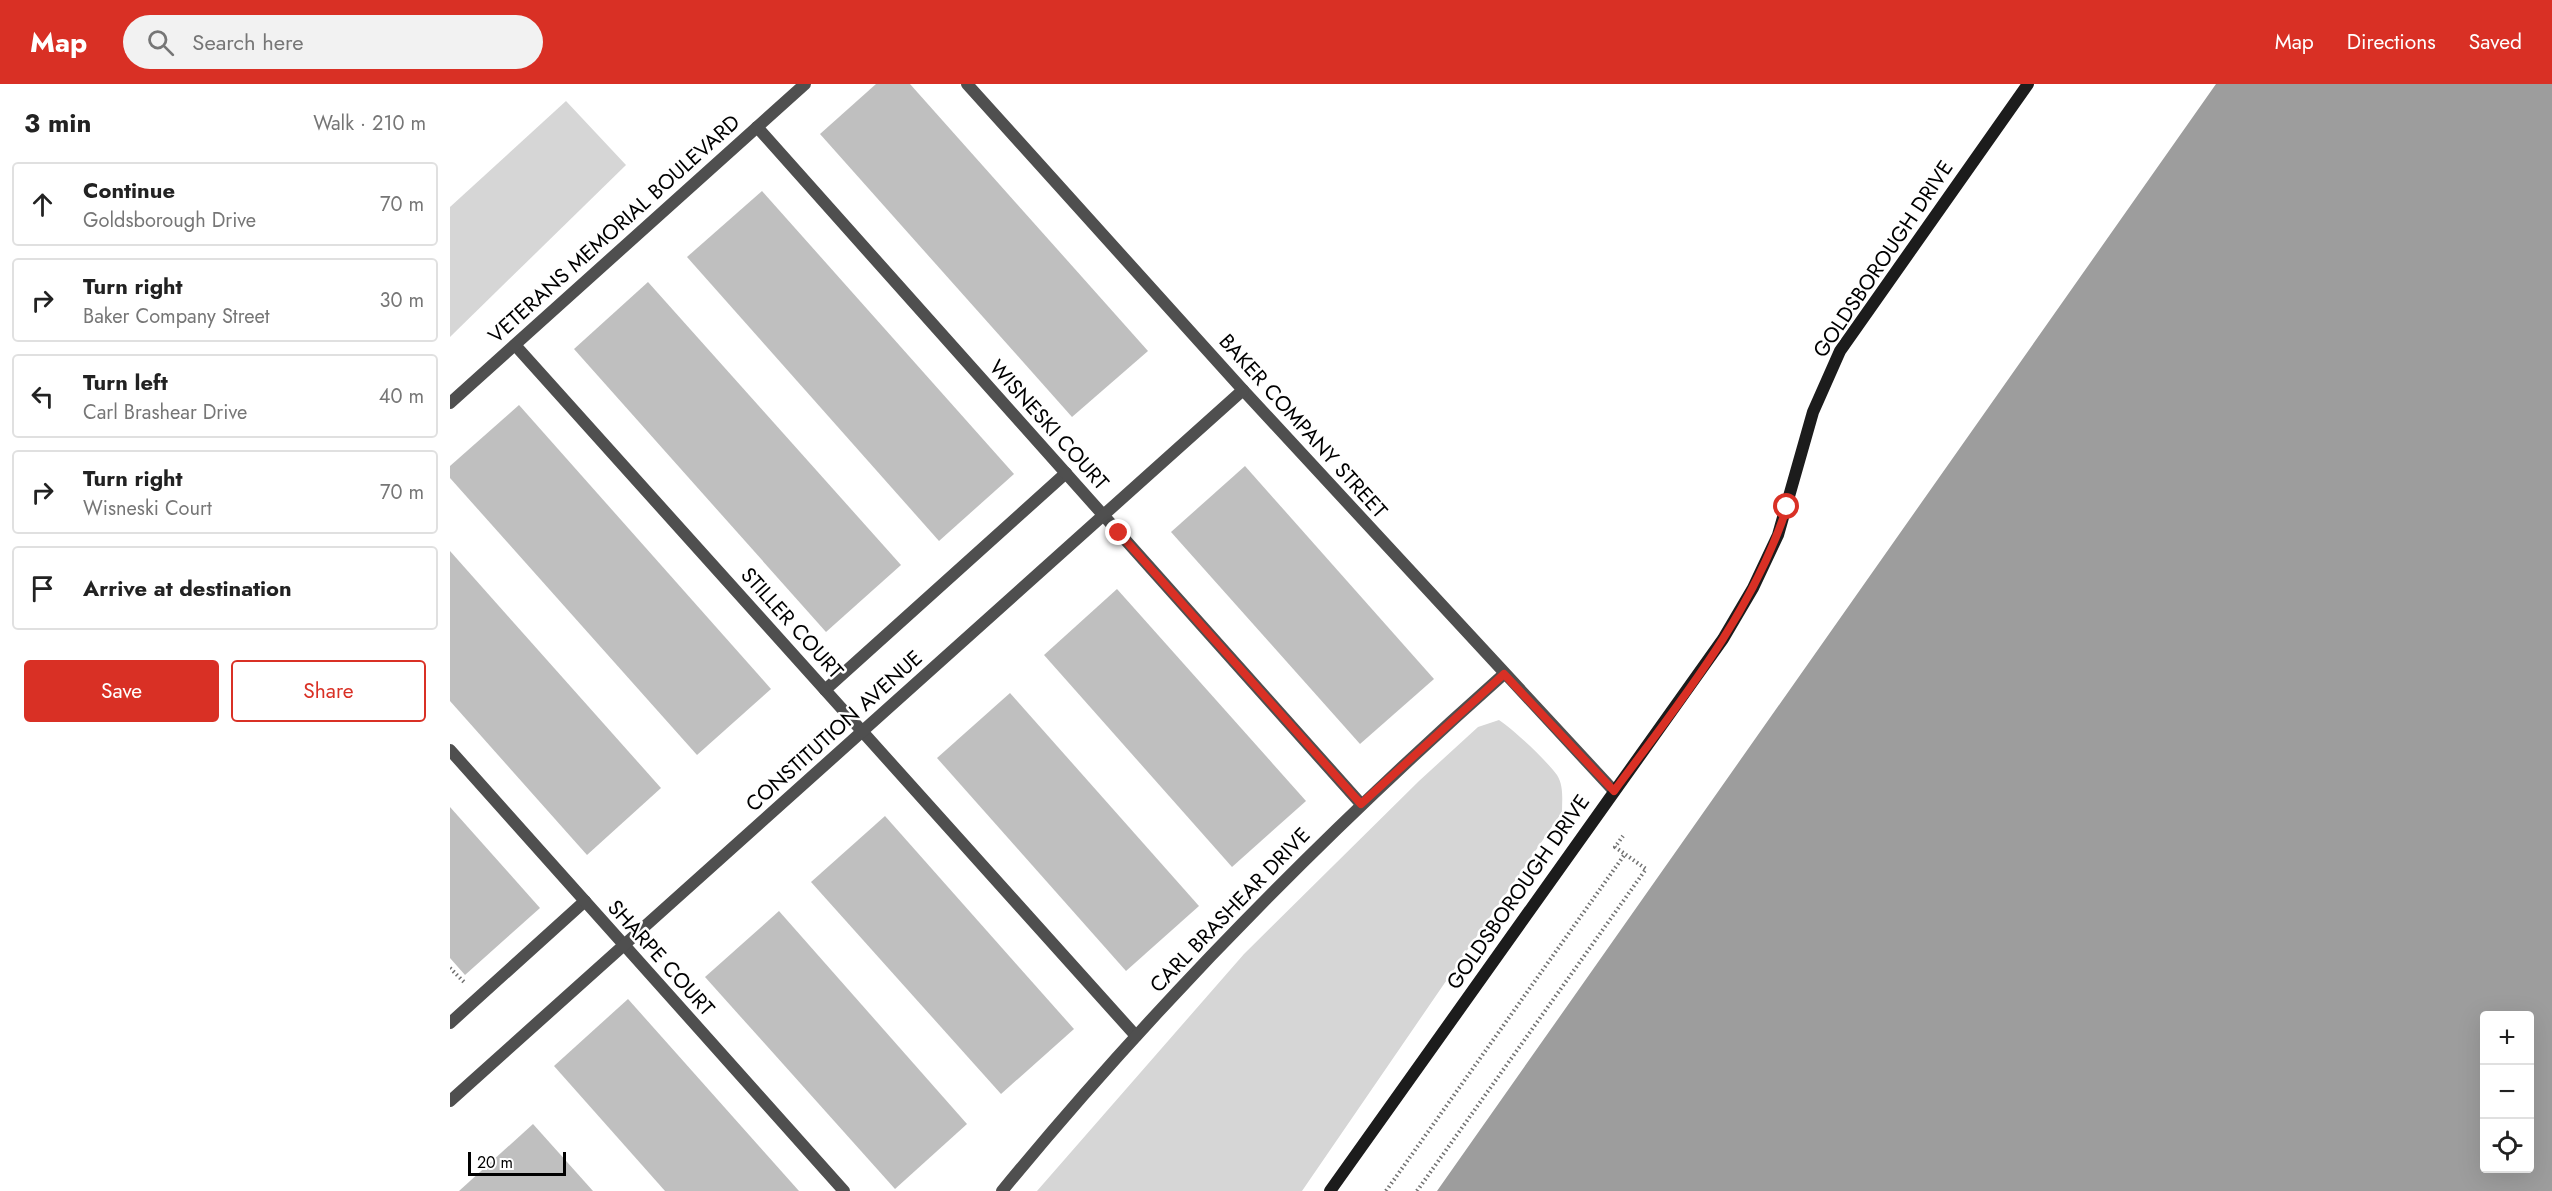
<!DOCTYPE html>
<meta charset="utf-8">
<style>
body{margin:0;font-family:Jost,sans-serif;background:#f2f2f2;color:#222}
.controls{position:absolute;right:18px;bottom:18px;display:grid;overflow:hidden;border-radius:6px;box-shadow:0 6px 24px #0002}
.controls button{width:54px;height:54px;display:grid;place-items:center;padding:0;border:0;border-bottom:2px solid #e0e0e0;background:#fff;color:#222;font:30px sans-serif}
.scale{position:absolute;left:18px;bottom:15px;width:98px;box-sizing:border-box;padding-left:6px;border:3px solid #000;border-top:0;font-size:16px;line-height:21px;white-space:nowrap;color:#000;-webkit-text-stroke:4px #fff;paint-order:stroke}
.stop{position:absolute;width:18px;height:18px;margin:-14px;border:4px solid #d93025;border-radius:50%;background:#fff}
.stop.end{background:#d93025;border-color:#fff;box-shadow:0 2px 6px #0008}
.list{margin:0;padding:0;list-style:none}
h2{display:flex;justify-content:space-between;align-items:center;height:78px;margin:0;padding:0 24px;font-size:26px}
h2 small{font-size:20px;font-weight:400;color:#767676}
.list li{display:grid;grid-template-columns:39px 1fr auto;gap:18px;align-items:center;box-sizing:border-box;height:84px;margin:0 12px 12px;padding:0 12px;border:2px solid #e0e0e0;border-radius:6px}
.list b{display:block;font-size:22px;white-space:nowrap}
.list p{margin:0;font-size:20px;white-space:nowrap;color:#767676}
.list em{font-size:20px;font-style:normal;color:#767676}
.actions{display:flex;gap:12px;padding:18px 24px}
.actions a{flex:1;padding:14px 0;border:2px solid #d93025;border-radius:6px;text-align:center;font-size:21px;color:#d93025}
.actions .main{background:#d93025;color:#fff}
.icon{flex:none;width:33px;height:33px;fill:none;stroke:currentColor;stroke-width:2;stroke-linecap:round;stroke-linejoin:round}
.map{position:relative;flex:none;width:2102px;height:1107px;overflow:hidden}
header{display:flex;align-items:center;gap:36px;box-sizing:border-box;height:84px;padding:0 30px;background:#d93025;color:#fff}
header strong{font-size:28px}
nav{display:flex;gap:33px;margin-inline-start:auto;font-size:21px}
.search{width:420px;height:54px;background:#f2f2f2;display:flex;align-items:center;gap:15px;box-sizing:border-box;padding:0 21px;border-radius:33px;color:#767676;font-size:22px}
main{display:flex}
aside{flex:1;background:#fff}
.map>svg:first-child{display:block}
.green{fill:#d6d6d6}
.water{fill:#9d9d9d;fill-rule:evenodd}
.building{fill:#bfbfbf}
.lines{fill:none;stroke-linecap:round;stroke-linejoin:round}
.path{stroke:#717171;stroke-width:4;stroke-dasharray:1.5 3;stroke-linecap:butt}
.lane{stroke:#4f4f4f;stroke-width:12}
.street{stroke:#4f4f4f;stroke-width:12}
.secondary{stroke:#1c1c1c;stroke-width:12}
.route{stroke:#d93025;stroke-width:8}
.labels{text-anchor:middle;stroke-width:5;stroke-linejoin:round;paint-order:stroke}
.street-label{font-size:21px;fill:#000;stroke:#fff}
</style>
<header>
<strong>Map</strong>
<div class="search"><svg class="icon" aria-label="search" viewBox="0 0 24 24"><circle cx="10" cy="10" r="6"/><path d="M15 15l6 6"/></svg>Search here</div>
<nav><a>Map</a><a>Directions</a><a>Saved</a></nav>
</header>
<main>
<aside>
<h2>3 min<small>Walk · 210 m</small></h2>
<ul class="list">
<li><svg class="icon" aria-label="ahead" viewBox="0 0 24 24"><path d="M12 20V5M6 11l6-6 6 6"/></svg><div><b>Continue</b><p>Goldsborough Drive</p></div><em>70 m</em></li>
<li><svg class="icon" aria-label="right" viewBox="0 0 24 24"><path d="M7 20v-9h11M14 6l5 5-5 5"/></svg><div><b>Turn right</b><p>Baker Company Street</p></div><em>30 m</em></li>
<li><svg class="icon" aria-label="left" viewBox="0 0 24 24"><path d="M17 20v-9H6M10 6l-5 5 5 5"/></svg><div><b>Turn left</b><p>Carl Brashear Drive</p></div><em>40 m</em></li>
<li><svg class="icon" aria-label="right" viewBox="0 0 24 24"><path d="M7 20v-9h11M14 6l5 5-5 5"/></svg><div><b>Turn right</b><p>Wisneski Court</p></div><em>70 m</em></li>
<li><svg class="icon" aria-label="arrive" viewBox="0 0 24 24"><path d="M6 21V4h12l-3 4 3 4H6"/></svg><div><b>Arrive at destination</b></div></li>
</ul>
<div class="actions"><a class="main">Save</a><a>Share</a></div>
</aside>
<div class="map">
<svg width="2102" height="1107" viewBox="0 0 2102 1107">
<rect width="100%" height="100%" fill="#fff"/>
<!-- green -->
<g class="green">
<path d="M 116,17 L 176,81 L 0,253 L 0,123 Z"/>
<path d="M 1049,636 C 1065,647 1095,675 1107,691 C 1114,702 1112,716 1112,728 L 852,1107 L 587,1107 L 794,870 L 969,697 L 1028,643 Z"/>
</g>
<!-- water -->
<path class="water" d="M 1766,0 L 2102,0 L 2102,1107 L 987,1107 ZM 2034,932 L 2080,932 L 2080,1084 L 2034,1084 Z"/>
<!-- building -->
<g class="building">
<path d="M 426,0 L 460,0 L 698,267 L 622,333 L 370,50 Z"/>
<path d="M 312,107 L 564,390 L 489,457 L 237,173 Z"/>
<path d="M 198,198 L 451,481 L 376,548 L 124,265 Z"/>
<path d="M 69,321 L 321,605 L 247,671 L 0,394 L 0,382 Z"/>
<path d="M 795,382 L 984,595 L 910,660 L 721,448 Z"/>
<path d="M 0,467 L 211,704 L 137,771 L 0,617 Z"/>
<path d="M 667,505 L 856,717 L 782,783 L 594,571 Z"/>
<path d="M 560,609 L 749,822 L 676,887 L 487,674 Z"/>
<path d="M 0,723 L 90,824 L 15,891 L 0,874 Z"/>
<path d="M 435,732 L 624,945 L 551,1010 L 361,798 Z"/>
<path d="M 329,827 L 517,1040 L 445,1105 L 255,893 Z"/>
<path d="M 178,915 L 349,1107 L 215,1107 L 104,982 Z"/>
<path d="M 83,1040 L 143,1107 L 9,1107 Z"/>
</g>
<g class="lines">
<!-- path -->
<g class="path">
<path d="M 0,884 L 14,898"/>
<path d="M 936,1107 L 1175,770"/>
<path d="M 967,1107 L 1196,785 L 1165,763 L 1173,752"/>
</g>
<!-- lane -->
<g class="lane">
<path d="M 375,606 L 616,389"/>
<path d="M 0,939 L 135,817"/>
</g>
<!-- street -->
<g class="street">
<path d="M 517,0 L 793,306 L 1164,707"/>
<path d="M 307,43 L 911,720"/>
<path d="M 65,261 L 686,952"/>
<path d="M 0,319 L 355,0"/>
<path d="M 0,666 L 394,1107"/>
<path d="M 0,1017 L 793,306"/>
<path d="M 552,1107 C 705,921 874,750 1054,590"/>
</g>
<!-- secondary -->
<path class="secondary" d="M 880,1107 L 1273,555 L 1303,504 L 1328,451 L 1363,328 L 1390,267 L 1578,0"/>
</g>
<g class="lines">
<!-- route -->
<path class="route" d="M 669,449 L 911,720 L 1054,590 L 1164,707 C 1230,618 1302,530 1337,423"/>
</g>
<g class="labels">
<!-- street labels -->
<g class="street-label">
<text transform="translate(164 145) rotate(-42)" y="7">VETERANS MEMORIAL BOULEVARD</text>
<text transform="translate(1433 175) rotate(-56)" y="7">GOLDSBOROUGH DRIVE</text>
<text transform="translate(599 341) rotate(48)" y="7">WISNESKI COURT</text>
<text transform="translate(853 342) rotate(48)" y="7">BAKER COMPANY STREET</text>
<text transform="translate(342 539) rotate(48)" y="7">STILLER COURT</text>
<text transform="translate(384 647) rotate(-42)" y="7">CONSTITUTION AVENUE</text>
<text transform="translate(1068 808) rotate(-55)" y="7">GOLDSBOROUGH DRIVE</text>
<text transform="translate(780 826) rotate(-46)" y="7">CARL BRASHEAR DRIVE</text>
<text transform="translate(211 874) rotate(48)" y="7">SHARPE COURT</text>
</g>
</g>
</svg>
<div class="controls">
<button>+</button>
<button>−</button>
<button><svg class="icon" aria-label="locate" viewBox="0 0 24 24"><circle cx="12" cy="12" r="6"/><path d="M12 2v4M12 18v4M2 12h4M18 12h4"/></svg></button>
</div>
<div class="scale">20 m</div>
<div class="stop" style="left:1337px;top:423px"></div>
<div class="stop end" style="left:669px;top:449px"></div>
</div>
</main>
